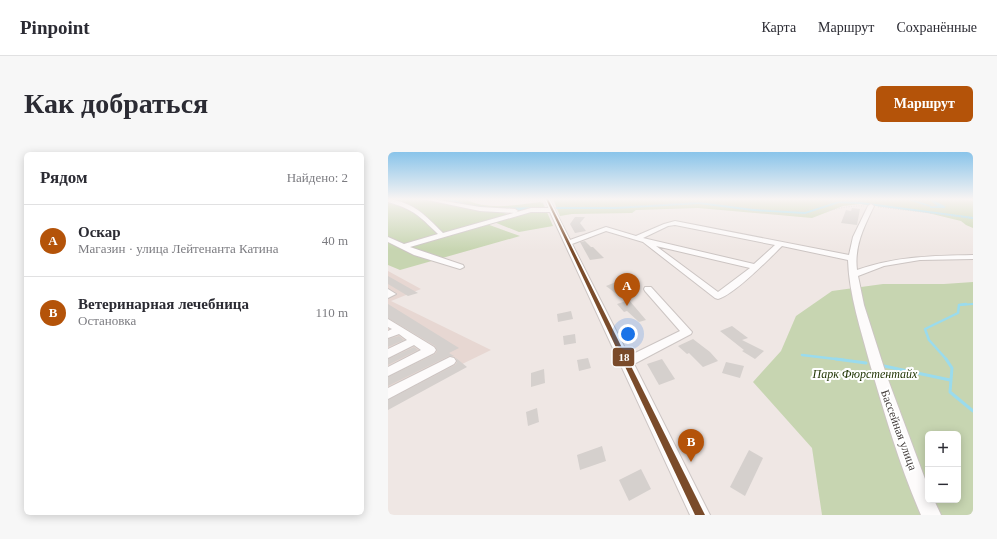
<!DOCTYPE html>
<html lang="ru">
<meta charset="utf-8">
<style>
body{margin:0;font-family:"Times New Roman",serif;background:#f7f7f7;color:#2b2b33}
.controls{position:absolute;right:12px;bottom:12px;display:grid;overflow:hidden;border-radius:6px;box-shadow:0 2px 10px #0003}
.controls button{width:36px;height:36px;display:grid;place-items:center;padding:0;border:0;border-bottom:1px solid #e1e1e2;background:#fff;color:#2b2b33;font:20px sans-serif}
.you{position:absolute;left:240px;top:182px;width:14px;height:14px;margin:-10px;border:3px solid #fff;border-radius:50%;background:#1a73e8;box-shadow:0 0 0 6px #1a73e833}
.badge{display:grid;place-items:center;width:26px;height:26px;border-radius:50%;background:#b45309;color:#fff;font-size:13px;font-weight:700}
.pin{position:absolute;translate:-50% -33px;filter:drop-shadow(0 1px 2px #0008)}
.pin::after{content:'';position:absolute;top:21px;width:14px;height:12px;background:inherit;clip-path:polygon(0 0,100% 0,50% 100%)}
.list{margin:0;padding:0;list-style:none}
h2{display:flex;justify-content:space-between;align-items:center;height:52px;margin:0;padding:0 16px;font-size:17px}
h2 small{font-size:13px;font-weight:400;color:#7c7c81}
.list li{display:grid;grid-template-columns:26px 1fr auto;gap:12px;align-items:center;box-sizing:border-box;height:72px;padding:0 16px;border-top:1px solid #e1e1e2}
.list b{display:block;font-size:15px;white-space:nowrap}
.list p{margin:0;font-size:13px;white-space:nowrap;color:#7c7c81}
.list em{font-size:13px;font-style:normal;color:#7c7c81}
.map{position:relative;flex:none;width:585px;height:363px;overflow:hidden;border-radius:6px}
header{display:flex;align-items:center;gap:24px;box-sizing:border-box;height:56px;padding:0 20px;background:#fff;border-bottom:1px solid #e1e1e2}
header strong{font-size:19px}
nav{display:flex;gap:22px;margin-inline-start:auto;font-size:14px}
.intro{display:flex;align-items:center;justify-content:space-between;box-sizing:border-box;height:96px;padding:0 24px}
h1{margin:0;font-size:28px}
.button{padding:10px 18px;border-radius:6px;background:#b45309;color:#fff;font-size:14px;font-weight:700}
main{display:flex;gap:24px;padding:0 24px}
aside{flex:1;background:#fff;border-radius:6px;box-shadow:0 2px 10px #0003}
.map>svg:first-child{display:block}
.built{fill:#e7d7d2}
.green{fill:#c7d5b1;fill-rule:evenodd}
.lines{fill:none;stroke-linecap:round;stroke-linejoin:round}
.stream-far3{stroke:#9adbed;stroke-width:1.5}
.stream-far2{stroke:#9adbed;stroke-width:2}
.stream-far1{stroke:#9adbed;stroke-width:2.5}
.stream{stroke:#9adbed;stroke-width:3}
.canal{fill:#9adbed;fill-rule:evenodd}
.building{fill:#d5d0cd}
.minor-casing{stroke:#ccc5c3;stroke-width:2}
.path{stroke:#ccc9c8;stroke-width:1;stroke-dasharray:1 1.5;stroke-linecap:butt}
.minor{fill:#fdfbfb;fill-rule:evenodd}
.bus-1-casing{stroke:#fff;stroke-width:3}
.bus-1{fill:#7a4b2a;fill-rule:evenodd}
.labels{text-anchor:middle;stroke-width:4;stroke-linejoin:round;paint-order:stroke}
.park-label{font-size:12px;font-style:italic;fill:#1e3301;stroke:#fff}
.street-label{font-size:12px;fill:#413b39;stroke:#fff}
.line-badge{stroke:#fff;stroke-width:1.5}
.badge-label{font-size:11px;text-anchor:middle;font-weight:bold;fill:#fff}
</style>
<header>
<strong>Pinpoint</strong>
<nav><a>Карта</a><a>Маршрут</a><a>Сохранённые</a></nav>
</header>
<div class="intro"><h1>Как добраться</h1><a class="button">Маршрут</a></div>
<main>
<aside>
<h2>Рядом<small>Найдено: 2</small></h2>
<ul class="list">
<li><span class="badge">A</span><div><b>Оскар</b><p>Магазин · улица Лейтенанта Катина</p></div><em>40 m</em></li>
<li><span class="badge">B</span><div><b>Ветеринарная лечебница</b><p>Остановка</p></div><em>110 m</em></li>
</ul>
</aside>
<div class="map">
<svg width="585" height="363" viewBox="0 0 585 363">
<rect width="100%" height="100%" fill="#efe7e4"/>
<!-- built -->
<path class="built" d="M 0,119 L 33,137 L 3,149 L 103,198 L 0,248 Z"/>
<!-- green -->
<g class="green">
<path d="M 0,47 L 77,47 C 100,59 128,53 152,50 L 155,51 L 165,74 L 131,80 L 106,70 L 130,61 L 111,60 L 123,63 L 96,71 L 132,84 L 12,118 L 0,113 Z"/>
<path d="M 165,47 L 411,47 L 410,49 L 412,47 L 574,47 L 585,49 L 585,76 L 578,73 L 573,69 L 536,60 L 473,52 L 455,54 L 424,66 L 310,56 L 248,58 L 244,61 L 184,62 L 172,64 Z"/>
<path d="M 585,130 L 585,363 L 434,363 L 424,296 L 365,230 L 393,199 L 408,164 L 444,139 L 495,132 L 556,132 ZM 540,282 L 570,282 L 570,348 L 540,348 Z"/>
</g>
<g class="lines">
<!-- stream-far3 -->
<path class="stream-far3" d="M 520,47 L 542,54"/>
<!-- stream-far2 -->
<path class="stream-far2" d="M 571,153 L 585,152"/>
<!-- stream-far1 -->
<g class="stream-far1">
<path d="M 414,203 L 456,208"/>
<path d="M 559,208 L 541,188 L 537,177 L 570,161 L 571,153 L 578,152"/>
</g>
<!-- stream -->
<g class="stream">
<path d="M 448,207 L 478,211"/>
<path d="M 558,207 L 564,216 L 562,240 L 585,259"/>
<path d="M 496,214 L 562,228"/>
</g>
<!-- canal -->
<g class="canal">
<path d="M 58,47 L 63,47 L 78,52 L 106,56 L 154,55 L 156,56 L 154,57 C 125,58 84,63 58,47 Z"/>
<path d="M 539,47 L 544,47 L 558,55 L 556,56 L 542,56 L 542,54 L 550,54 Z"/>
<path d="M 451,49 L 473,50 L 585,65 L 585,67 L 473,52 L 451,51 L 417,62 L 365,59 L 311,52 L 227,57 L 169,57 L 167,56 L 169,55 L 227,55 L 311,50 L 365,57 L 417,60 Z"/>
</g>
</g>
<!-- building -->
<g class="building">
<path d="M 464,56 L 472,57 L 469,73 L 453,71 L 458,58 L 463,59 Z"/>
<path d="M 187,65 L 197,65 L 192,71 L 198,79 L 187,81 L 182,72 Z"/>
<path d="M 197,89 L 203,95 L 205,95 L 216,106 L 202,108 L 192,90 Z"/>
<path d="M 0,124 L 30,141 L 20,144 L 0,132 Z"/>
<path d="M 228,130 L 247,143 L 235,147 L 218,134 Z"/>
<path d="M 241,148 L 258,168 L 251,170 L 239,159 L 236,160 L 229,152 Z"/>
<path d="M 0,152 L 71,196 L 61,201 L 66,204 L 61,204 L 0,234 L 0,225 L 47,202 L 49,199 L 47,194 L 0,166 Z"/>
<path d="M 183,159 L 185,167 L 170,170 L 169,162 Z"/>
<path d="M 344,174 L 360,186 L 354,188 L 376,199 L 367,207 L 354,199 L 356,198 L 332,179 Z"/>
<path d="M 187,182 L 188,191 L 176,193 L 175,184 Z"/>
<path d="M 11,184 L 16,188 L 0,195 L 0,187 Z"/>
<path d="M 305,187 L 322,200 L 330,209 L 315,215 L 301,201 L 299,202 L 290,194 Z"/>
<path d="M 26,195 L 30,198 L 0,213 L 0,207 Z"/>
<path d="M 68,206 L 79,215 L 0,258 L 0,248 L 67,213 L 69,210 Z"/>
<path d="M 200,206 L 203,216 L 191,219 L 189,208 Z"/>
<path d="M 274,207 L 287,227 L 271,233 L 259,212 Z"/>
<path d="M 338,210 L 356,214 L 352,226 L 334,221 Z"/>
<path d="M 156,217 L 157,231 L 143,235 L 143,221 Z"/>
<path d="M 149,256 L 151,270 L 140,274 L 138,260 Z"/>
<path d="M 214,294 L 218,309 L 192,318 L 189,303 Z"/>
<path d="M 361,298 L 375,306 L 357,344 L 342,335 Z"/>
<path d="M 253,317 L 263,337 L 241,349 L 231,328 Z"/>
</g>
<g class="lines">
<!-- minor casing -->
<g class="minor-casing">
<g id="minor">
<path d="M 0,47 C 27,51 37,63 55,81 L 143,56 L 161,56 L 157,47 L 161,47 L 182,88 L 218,75 L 248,84 L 276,72 L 287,69 L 461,103 L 465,85 L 480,54 L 483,52 L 486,54 C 476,75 466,94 469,118 C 509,104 543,104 585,103 L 585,107 L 532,108 L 496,114 L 470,124 L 476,153 L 498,222 L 540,335 L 540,348 L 546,348 L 553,363 L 533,363 C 512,315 497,263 482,212 C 473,178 461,143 460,108 L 394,94 C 381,107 346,143 330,147 L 327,146 L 255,90 L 218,79 L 184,92 L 241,204 L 292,179 L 257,139 L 256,137 L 257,135 L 263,135 L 304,180 L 303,182 L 246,212 L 322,363 L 302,363 L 162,60 L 143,60 L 22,95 L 75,113 L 76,115 L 72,117 L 26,103 L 0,90 L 0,85 L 16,92 L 50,82 C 30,63 27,58 0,50 ZM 287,73 L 387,93 L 366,112 L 255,86 L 280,74 ZM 268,94 L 362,116 L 330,140 Z"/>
<path d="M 35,47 L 44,47 L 92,55 L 127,57 L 130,59 L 127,61 L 92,59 Z"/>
<path d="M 0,137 L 8,142 L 0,146 Z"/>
<path d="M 0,167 L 46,195 L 48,198 L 46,201 L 0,224 L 0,215 L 33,198 L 26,193 L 0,206 L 0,197 L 19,188 L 11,182 L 0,186 L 0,179 L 4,177 L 0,175 Z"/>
<path d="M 62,205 L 66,206 L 68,209 L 66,212 L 0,247 L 0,236 Z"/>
</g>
</g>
<!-- path -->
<g class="path">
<path d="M 429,47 L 441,49"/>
<path d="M 468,50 L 469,47 L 480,47"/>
<path d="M 489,51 L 515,55 L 549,54 L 530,47"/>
<path d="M 169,54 L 250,54 L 319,50 L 381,58 L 414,59 L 445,49 L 477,50"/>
<path d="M 490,55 L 585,66"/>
<path d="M 354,58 C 376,61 399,64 421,62 C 440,60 457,53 476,54"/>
</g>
<!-- minor -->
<use href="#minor" class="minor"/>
<!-- bus-1 casing -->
<g class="bus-1-casing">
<path id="bus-1" d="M 158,47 L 160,47 L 317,363 L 307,363 Z"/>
</g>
<!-- bus-1 -->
<use href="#bus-1" class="bus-1"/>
</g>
<!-- sky -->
<linearGradient id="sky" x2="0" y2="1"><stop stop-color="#89c4ea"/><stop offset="0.48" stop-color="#f8f4f3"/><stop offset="1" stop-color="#f8f4f3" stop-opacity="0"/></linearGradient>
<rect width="585" height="98" fill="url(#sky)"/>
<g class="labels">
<!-- park labels -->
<g class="park-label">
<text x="477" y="226">Парк Фюрстентайх</text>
</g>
<!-- street labels -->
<g class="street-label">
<text transform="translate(511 278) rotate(70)" y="4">Бассейная улица</text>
</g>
</g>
<rect class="line-badge" x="224" y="195" width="23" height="20" rx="4" fill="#7a4b2a"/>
<g class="badge-label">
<text x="236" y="209">18</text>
</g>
</svg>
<div class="controls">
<button>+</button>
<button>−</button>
</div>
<div class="you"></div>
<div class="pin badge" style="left:239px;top:154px">A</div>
<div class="pin badge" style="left:303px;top:310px">B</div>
</div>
</main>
